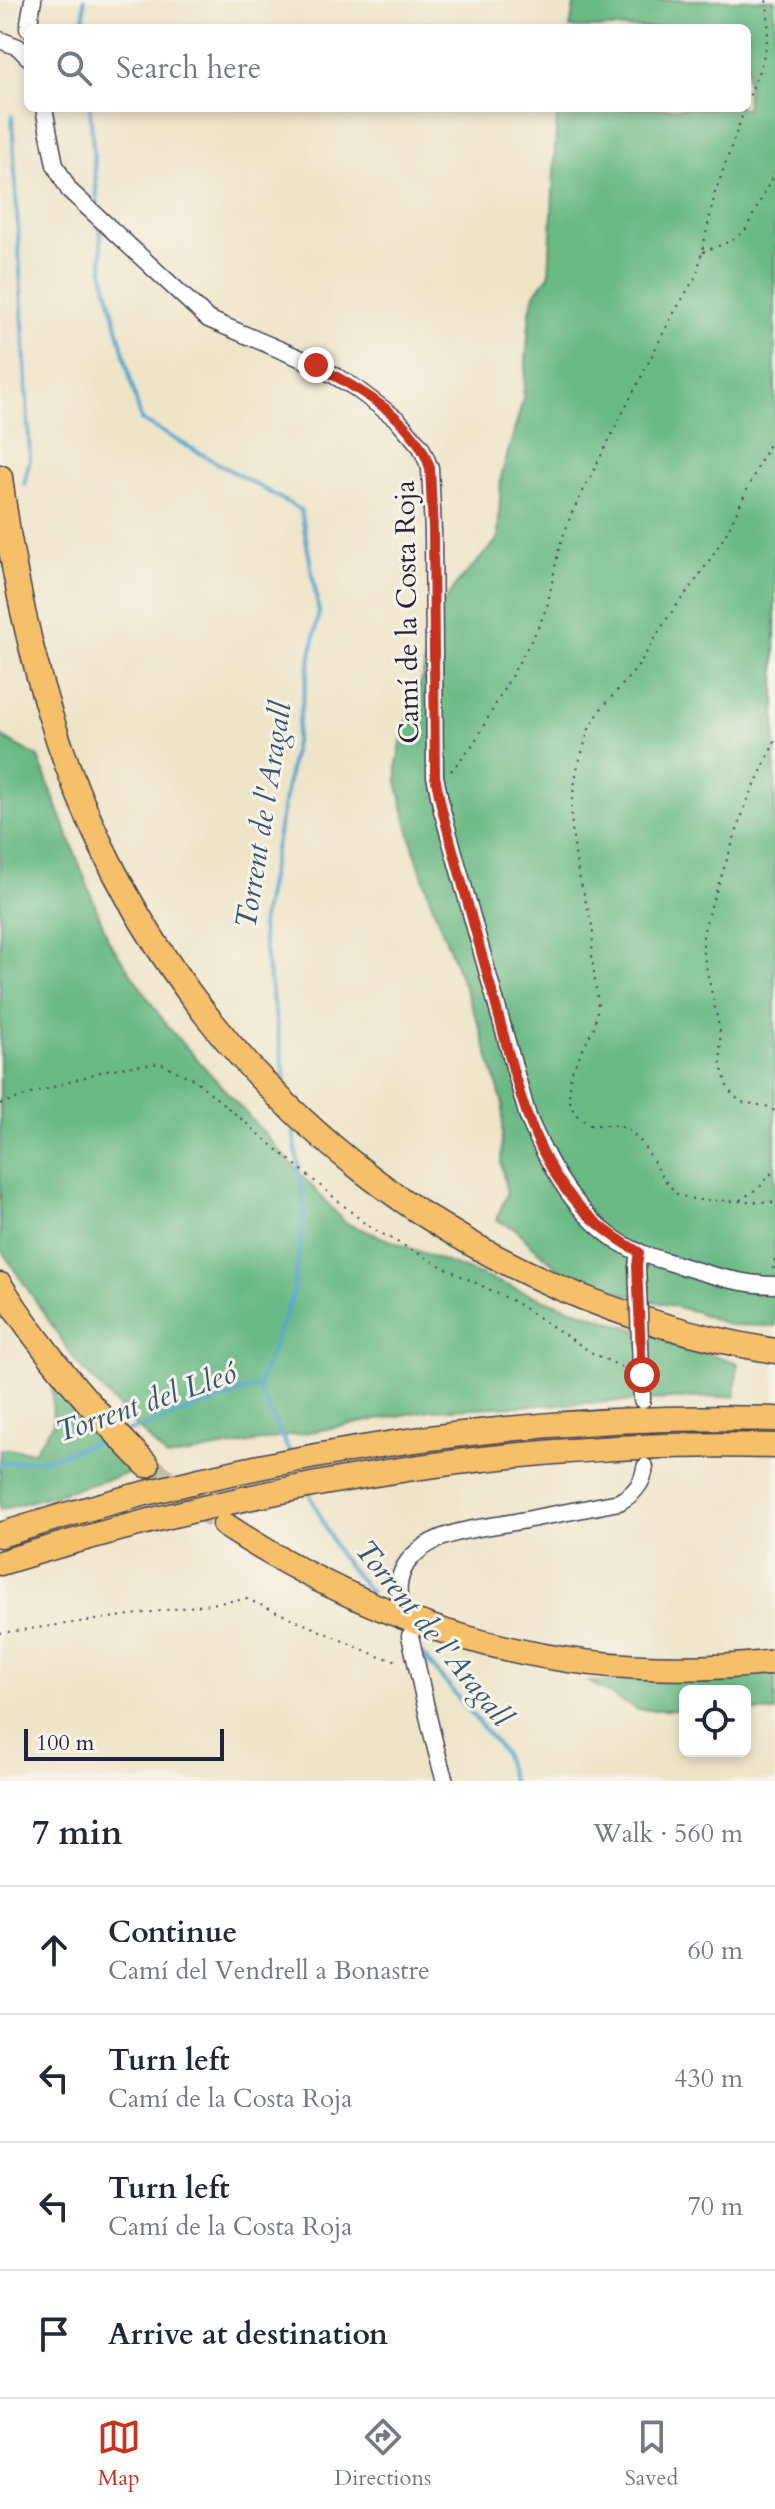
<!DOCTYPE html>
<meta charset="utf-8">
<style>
body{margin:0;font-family:Cardo,serif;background:#f2f2f3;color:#1f2937}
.controls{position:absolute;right:24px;bottom:24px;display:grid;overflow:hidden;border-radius:12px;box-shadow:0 4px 12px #0003}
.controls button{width:72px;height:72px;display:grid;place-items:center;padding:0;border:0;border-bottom:2px solid #e0e1e3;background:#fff;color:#1f2937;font:40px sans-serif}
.scale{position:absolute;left:24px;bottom:20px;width:200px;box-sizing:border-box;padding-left:8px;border:4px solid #22223b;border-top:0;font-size:22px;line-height:28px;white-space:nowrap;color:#22223b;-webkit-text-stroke:6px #f7f3e8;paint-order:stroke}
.stop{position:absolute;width:24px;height:24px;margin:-18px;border:6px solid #c8321e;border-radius:50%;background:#fff}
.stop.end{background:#c8321e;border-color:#fff;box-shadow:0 2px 8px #0008}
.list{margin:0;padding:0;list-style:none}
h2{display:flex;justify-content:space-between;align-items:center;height:104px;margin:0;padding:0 32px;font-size:34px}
h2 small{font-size:26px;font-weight:400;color:#747a83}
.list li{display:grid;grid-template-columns:52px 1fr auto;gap:24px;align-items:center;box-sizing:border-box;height:128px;padding:0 32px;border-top:2px solid #e0e1e3}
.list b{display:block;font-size:30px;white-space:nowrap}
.list p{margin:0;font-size:26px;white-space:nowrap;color:#747a83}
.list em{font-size:26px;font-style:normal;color:#747a83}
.icon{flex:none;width:44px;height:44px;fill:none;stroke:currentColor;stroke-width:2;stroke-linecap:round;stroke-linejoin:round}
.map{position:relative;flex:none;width:775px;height:1781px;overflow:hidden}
.search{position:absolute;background:#fff;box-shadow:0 4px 12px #0003;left:24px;right:24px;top:24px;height:88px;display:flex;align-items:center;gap:20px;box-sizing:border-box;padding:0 28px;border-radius:12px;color:#747a83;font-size:30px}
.sheet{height:616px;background:#fff}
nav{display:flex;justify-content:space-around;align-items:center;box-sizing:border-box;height:112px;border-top:2px solid #e0e1e3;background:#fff;font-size:22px;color:#747a83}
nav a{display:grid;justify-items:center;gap:4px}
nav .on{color:#c8321e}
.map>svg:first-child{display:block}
.forest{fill:#69b984;stroke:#466e60;stroke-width:2}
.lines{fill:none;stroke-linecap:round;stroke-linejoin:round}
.stream{stroke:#52a4cd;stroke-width:4}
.highway-tunnel{stroke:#c5bead;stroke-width:24;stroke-dasharray:24 12;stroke-linecap:butt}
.minor-casing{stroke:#413f50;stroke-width:19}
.highway-casing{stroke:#413f50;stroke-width:27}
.path{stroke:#413f50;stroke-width:2;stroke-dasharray:2 6;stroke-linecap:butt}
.minor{stroke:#fff;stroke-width:16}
.highway{stroke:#f6c06b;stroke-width:24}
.minor-bridge-casing{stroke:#413f50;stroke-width:19;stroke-linecap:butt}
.minor-bridge{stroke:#fff;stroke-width:16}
.route{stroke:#c8321e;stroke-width:10}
.labels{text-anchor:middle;stroke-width:6;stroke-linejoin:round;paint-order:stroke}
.street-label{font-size:28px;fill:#22223b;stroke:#f7f3e8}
.water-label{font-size:30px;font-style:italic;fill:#355675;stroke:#f7f3e8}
</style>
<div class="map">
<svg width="775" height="1781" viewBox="0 0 775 1781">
<rect width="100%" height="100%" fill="#f7f3e8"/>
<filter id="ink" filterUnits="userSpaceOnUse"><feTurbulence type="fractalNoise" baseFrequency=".0125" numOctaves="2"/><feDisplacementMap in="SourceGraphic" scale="16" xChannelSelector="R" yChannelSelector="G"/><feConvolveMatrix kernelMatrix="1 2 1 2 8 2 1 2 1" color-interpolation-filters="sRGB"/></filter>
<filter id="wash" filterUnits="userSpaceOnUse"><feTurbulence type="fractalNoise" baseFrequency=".006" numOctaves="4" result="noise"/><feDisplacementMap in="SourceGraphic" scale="32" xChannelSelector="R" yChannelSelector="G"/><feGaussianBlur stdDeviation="1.8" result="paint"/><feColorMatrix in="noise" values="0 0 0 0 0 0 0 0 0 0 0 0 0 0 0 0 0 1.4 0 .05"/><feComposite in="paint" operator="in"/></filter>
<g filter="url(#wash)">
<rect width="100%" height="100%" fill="#eee5c9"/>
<!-- forest -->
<g class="forest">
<path d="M 575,0 L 775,0 L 775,1326 L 728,1325 L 697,1312 L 622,1293 L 583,1277 L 564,1273 L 529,1243 L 516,1229 L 496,1220 L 507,1194 L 501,1164 L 503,1104 L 480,1028 L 429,896 L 411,839 L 397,782 L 397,763 L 403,734 L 423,675 L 429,634 L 434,616 L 457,584 L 498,539 L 501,477 L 523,400 L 530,311 L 536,291 L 549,276 L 557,108 L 747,108 L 747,28 L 570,28 Z"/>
<path d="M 0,736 L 38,757 L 109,941 L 167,1026 L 345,1223 L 542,1299 L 738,1363 L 735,1396 L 430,1410 L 167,1458 L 78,1364 L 0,1248 Z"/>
<path d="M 52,1384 L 77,1418 L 134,1472 L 0,1510 L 0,1449 L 34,1451 L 53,1424 Z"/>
<path d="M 775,1671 L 775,1712 L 745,1711 L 745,1691 L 685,1691 L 685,1710 L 638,1710 L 589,1682 L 712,1676 Z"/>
</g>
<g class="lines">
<!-- stream -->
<g class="stream">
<path d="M 84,28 L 84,0"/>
<path d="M 90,108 L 98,210"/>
<path d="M 12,116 L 30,459 L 24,485"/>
<path d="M 100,226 L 103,272 L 141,420 L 301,510 L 319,612 L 261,926 L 287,1090"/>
<path d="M 126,1432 L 257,1387"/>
<path d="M 289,1451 L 258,1387 L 293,1295 L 305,1209 L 292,1123"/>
<path d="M 0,1464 L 47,1459 L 110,1438"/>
<path d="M 310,1495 L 339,1555 L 370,1592"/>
<path d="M 422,1654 L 503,1752 L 512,1781"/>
</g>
</g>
</g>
<g filter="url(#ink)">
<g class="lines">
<!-- highway-tunnel -->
<path class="highway-tunnel" d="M 147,1465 L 214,1518"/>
<!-- minor casing -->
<g class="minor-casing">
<g id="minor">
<path d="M 28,28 L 33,0"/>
<path d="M 0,40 L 18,47 L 28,57"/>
<path d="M 44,108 L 55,165 L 69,190 L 208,319 L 316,365 L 354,387 L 398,420 L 421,447 L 430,468 L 433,531 L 435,776 L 442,810 L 528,1117 C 551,1171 582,1227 638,1252 C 653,1258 670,1262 685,1267 C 714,1276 745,1285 775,1285"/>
<path d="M 638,1288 L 637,1266 L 639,1252"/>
<path d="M 640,1343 L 642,1400"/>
<path d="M 400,1604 C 396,1584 400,1567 416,1553 C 441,1530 483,1528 515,1522 C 550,1515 585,1509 619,1502 C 634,1494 643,1484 645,1467"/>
<path d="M 410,1636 C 422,1685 430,1734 445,1781"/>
</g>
</g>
<!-- highway casing -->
<g class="highway-casing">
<g id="highway">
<path d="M 0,477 C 15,593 41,711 89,819 C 213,1102 471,1301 775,1351"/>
<path d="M 0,1285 C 44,1354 90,1407 147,1465"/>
<path d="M 225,1525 C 392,1635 574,1686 775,1662"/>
<path d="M 0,1535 C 248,1456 514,1412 775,1419"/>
<path d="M 0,1563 C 250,1486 512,1438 775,1446"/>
</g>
</g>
<!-- path -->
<g class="path">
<path d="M 747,103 C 760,66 774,41 766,0"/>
<path d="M 703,252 L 733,240 L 746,229 L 775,172"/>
<path d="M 775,431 L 725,536 L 699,576 L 668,617 L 637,668 L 601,709 L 589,729 L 577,769 L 571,806 L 572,830 L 577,868 L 593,929 L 592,957 L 598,1006 L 594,1027 L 571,1073 L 569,1098 L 574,1113 L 590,1125 L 618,1125 L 630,1131 L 641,1142 L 667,1183 L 678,1195 L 697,1200 L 775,1202"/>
<path d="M 775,741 L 746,804 L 708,915 L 703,935 L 703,952 L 720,1032 L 721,1065 L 728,1090 L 741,1102 L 771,1107 L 775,1113"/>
<path d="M 451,771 L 474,743 L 537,630 L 547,607 L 559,548 L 571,515 L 671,318 L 697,274 L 715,193 L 745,108"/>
<path d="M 0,1104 L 110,1069 L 160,1063 L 195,1080 L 368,1226 L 443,1267 L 515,1302 L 594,1354 L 626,1369"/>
<path d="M 740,1200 L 760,1187 L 775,1169"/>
<path d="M 773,1269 L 775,1259"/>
<path d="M 0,1633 L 247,1599 L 380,1657 L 400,1661"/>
</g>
<!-- minor -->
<use href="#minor" class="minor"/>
<!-- highway -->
<use href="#highway" class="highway"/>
<!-- minor-bridge casing -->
<g class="minor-bridge-casing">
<path id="minor-bridge" d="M 638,1288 L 640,1343"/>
</g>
<!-- minor-bridge -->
<use href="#minor-bridge" class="minor-bridge"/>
</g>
</g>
<g class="lines" filter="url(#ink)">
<!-- route -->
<path class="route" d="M 316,365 C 359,390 414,417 430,468 L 433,531 L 435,776 L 442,810 C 460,875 478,940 496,1006 C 513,1068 526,1135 565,1189 C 584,1215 611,1236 639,1252 L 637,1266 L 642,1375"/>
</g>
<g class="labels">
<!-- street labels -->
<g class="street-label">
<text transform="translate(406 612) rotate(-91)" y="10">Camí de la Costa Roja</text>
</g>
<!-- water labels -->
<g class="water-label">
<text transform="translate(263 815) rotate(-81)" y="10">Torrent de l'Aragall</text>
<text transform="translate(146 1402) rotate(-19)" y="10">Torrent del Lleó</text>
<text transform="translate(434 1633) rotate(51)" y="10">Torrent de l'Aragall</text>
</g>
</g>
</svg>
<div class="controls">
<button><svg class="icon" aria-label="locate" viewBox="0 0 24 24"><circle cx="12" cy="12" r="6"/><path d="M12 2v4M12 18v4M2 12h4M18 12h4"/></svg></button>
</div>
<div class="scale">100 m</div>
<div class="stop" style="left:642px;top:1375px"></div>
<div class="stop end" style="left:316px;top:365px"></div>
<div class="search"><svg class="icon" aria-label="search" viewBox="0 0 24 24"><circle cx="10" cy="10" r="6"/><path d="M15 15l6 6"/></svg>Search here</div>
</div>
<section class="sheet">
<h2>7 min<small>Walk · 560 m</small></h2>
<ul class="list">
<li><svg class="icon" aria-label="ahead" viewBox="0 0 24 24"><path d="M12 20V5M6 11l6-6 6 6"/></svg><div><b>Continue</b><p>Camí del Vendrell a Bonastre</p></div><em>60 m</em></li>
<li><svg class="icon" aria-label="left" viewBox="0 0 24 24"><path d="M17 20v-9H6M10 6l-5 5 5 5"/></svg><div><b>Turn left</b><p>Camí de la Costa Roja</p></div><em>430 m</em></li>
<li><svg class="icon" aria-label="left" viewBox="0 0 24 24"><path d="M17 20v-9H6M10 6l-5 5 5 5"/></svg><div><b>Turn left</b><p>Camí de la Costa Roja</p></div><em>70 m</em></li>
<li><svg class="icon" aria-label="arrive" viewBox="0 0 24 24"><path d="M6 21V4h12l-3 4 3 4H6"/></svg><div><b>Arrive at destination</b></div></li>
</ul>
</section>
<nav>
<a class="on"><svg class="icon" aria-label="map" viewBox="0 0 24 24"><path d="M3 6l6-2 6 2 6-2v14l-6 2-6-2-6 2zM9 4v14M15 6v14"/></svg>Map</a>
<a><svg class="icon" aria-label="directions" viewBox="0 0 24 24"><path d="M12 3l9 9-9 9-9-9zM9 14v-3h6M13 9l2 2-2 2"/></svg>Directions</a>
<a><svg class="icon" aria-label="saved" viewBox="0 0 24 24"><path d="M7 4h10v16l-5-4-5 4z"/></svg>Saved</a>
</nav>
